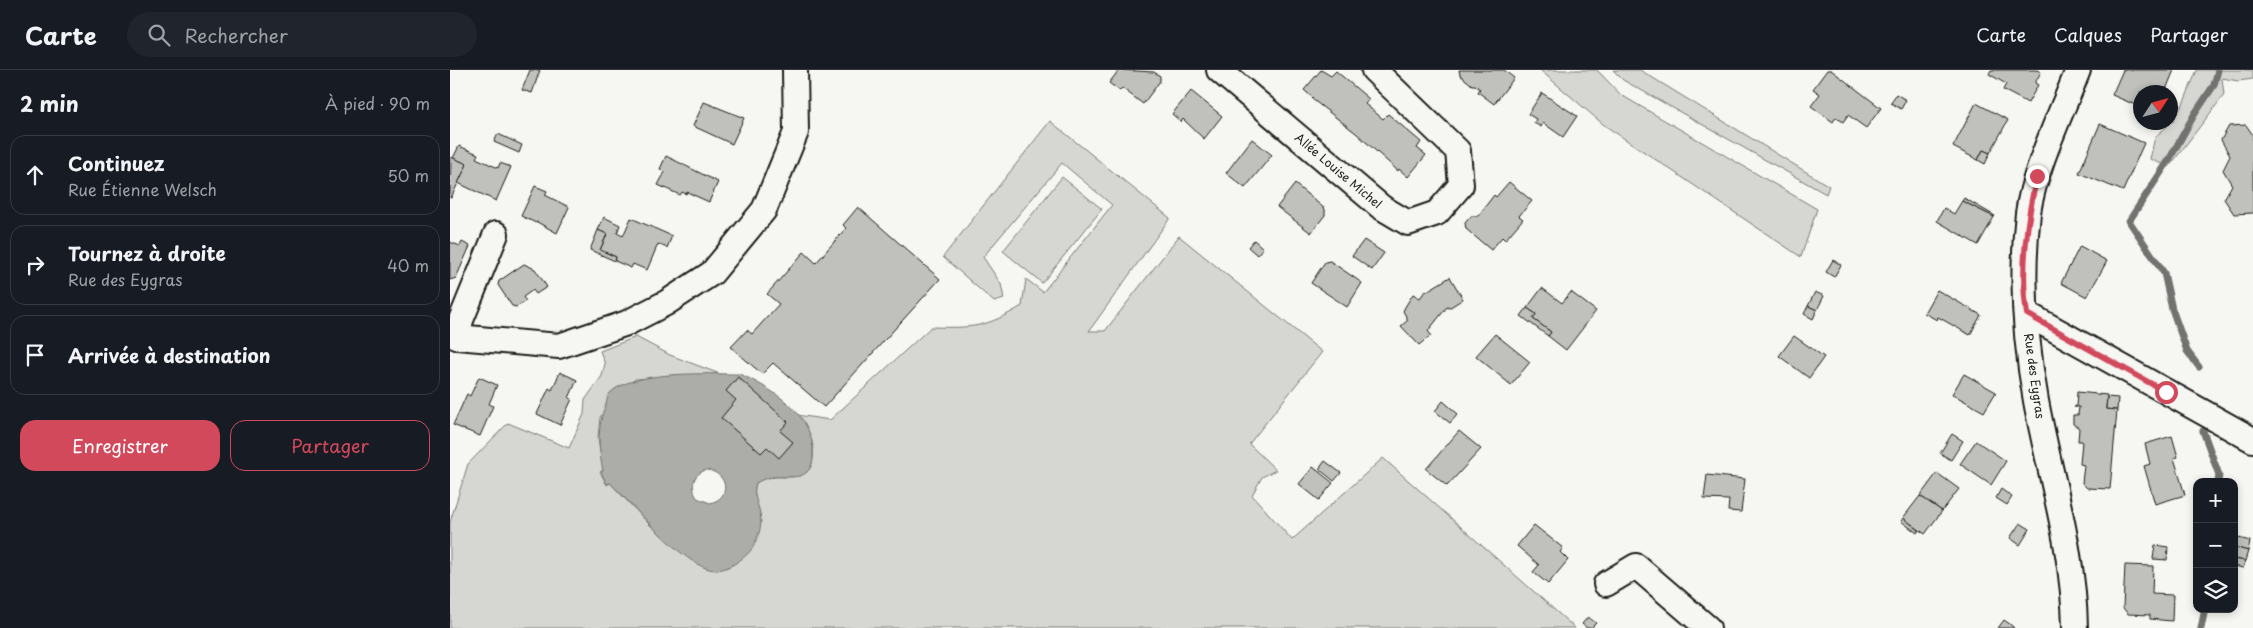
<!DOCTYPE html>
<html lang="fr">
<meta charset="utf-8">
<style>
body{margin:0;font-family:"Playpen Sans",sans-serif;background:#20242c;color:#f1f3f6}
.controls{position:absolute;right:15px;bottom:15px;display:grid;overflow:hidden;border-radius:10px;box-shadow:0 2px 8px #0003}
.controls button{width:45px;height:45px;display:grid;place-items:center;padding:0;border:0;border-bottom:1px solid #363941;background:#171b24;color:#f1f3f6;font:25px sans-serif}
.compass{position:absolute;left:1683px;top:15px;width:45px;height:45px;border-radius:50%;background:#171b24;box-shadow:0 2px 8px #0003;rotate:54deg}
.stop{position:absolute;width:15px;height:15px;margin:-11px;border:4px solid #d1495b;border-radius:50%;background:#fff}
.stop.end{background:#d1495b;border-color:#fff;box-shadow:0 1px 5px #0008}
.list{margin:0;padding:0;list-style:none}
h2{display:flex;justify-content:space-between;align-items:center;height:65px;margin:0;padding:0 20px;font-size:21px}
h2 small{font-size:16px;font-weight:400;color:#9ea1a6}
.list li{display:grid;grid-template-columns:32px 1fr auto;gap:15px;align-items:center;box-sizing:border-box;height:80px;margin:0 10px 10px;padding:0 10px;border:1px solid #363941;border-radius:15px}
.list b{display:block;font-size:19px;white-space:nowrap}
.list p{margin:0;font-size:16px;white-space:nowrap;color:#9ea1a6}
.list em{font-size:16px;font-style:normal;color:#9ea1a6}
.actions{display:flex;gap:10px;padding:15px 20px}
.actions a{flex:1;padding:11px 0;border:1px solid #d1495b;border-radius:15px;text-align:center;font-size:18px;color:#d1495b}
.actions .main{background:#d1495b;color:#fff}
.icon{flex:none;width:28px;height:28px;fill:none;stroke:currentColor;stroke-width:2;stroke-linecap:round;stroke-linejoin:round}
.map{position:relative;flex:none;width:1803px;height:558px;overflow:hidden}
header{display:flex;align-items:center;gap:30px;box-sizing:border-box;height:70px;padding:0 25px;background:#171b24;border-bottom:1px solid #363941}
header strong{font-size:24px}
nav{display:flex;gap:28px;margin-inline-start:auto;font-size:18px}
.search{width:350px;height:45px;background:#20242c;display:flex;align-items:center;gap:12px;box-sizing:border-box;padding:0 18px;border-radius:28px;color:#9ea1a6;font-size:19px}
main{display:flex}
aside{flex:1;background:#171b24}
.map>svg:first-child{display:block}
.green{fill:#d6d6d2;stroke:#797977}
.water{fill:#acaca9;stroke:#727271;fill-rule:evenodd}
.lines{fill:none;stroke-linecap:round;stroke-linejoin:round}
.stream{stroke:#727271;stroke-width:7}
.building{fill:#c0c0bd;stroke:#1c1c1c}
.street-casing{stroke:#1c1c1c;stroke-width:28}
.street{stroke:#f6f6f2;stroke-width:24}
.route{stroke:#d1495b;stroke-width:6}
.labels{text-anchor:middle;stroke-width:4;stroke-linejoin:round;paint-order:stroke}
.street-label{font-size:12px;fill:#1c1c1c;stroke:#f6f6f2}
</style>
<header>
<strong>Carte</strong>
<div class="search"><svg class="icon" aria-label="search" viewBox="0 0 24 24"><circle cx="10" cy="10" r="6"/><path d="M15 15l6 6"/></svg>Rechercher</div>
<nav><a>Carte</a><a>Calques</a><a>Partager</a></nav>
</header>
<main>
<aside>
<h2>2 min<small>À pied · 90 m</small></h2>
<ul class="list">
<li><svg class="icon" aria-label="ahead" viewBox="0 0 24 24"><path d="M12 20V5M6 11l6-6 6 6"/></svg><div><b>Continuez</b><p>Rue Étienne Welsch</p></div><em>50 m</em></li>
<li><svg class="icon" aria-label="right" viewBox="0 0 24 24"><path d="M7 20v-9h11M14 6l5 5-5 5"/></svg><div><b>Tournez à droite</b><p>Rue des Eygras</p></div><em>40 m</em></li>
<li><svg class="icon" aria-label="arrive" viewBox="0 0 24 24"><path d="M6 21V4h12l-3 4 3 4H6"/></svg><div><b>Arrivée à destination</b></div></li>
</ul>
<div class="actions"><a class="main">Enregistrer</a><a>Partager</a></div>
</aside>
<div class="map">
<svg width="1803" height="558" viewBox="0 0 1803 558">
<rect width="100%" height="100%" fill="#f6f6f2"/>
<filter id="ink" filterUnits="userSpaceOnUse"><feTurbulence type="fractalNoise" baseFrequency=".02" numOctaves="2"/><feDisplacementMap in="SourceGraphic" scale="10" xChannelSelector="R" yChannelSelector="G"/><feConvolveMatrix kernelMatrix="1 2 1 2 8 2 1 2 1" color-interpolation-filters="sRGB"/></filter>
<g filter="url(#ink)">
<!-- green -->
<g class="green">
<path d="M 1090,0 L 1147,0 L 1171,25 L 1367,139 L 1351,187 L 1154,55 Z"/>
<path d="M 1163,0 L 1190,0 L 1379,116 L 1376,124 L 1173,10 Z"/>
<path d="M 1747,0 L 1803,0 L 1803,9 L 1788,11 L 1772,8 L 1774,25 L 1719,97 L 1700,89 L 1705,67 L 1723,51 L 1734,32 Z"/>
<path d="M 600,51 L 720,148 L 639,261 L 655,261 L 729,166 L 872,282 L 799,374 L 826,400 L 812,407 L 802,425 L 842,470 L 933,388 L 1125,558 L 0,558 L 0,452 L 18,394 L 58,353 L 119,378 L 134,344 L 135,330 L 152,306 L 155,294 L 150,281 L 186,267 L 220,285 L 270,304 L 185,309 L 150,347 L 148,368 L 153,400 L 150,402 L 157,415 L 160,413 L 201,456 L 247,493 L 310,445 C 307,434 302,424 306,413 C 327,399 345,416 361,397 C 368,377 359,360 347,345 L 380,350 L 481,257 C 523,258 535,258 572,236 L 576,209 L 593,222 L 662,135 L 612,93 L 533,187 L 551,214 L 554,229 L 544,232 L 493,187 Z"/>
<path d="M 612,107 L 652,139 L 592,213 L 553,181 Z"/>
</g>
<!-- water -->
<path class="water" d="M 290,304 C 322,319 365,344 363,385 C 363,391 362,397 357,402 C 344,413 326,400 306,413 C 302,424 308,433 310,443 C 312,454 310,463 305,473 C 302,481 294,488 287,492 C 282,496 272,500 266,500 C 237,501 181,432 160,413 L 157,414 L 151,402 L 153,401 C 148,377 147,356 156,334 C 157,330 158,325 160,323 C 183,300 258,304 290,304 ZM 257,400 C 278,403 282,428 260,433 L 247,428 C 240,416 243,403 257,400 Z"/>
<g class="lines">
<!-- stream -->
<g class="stream">
<path d="M 1749,297 L 1737,281 L 1722,239 L 1714,203 L 1679,151 L 1719,90 L 1744,45 L 1764,15 L 1768,0"/>
<path d="M 1753,361 L 1769,405 L 1768,412"/>
<path d="M 1751,558 L 1755,539"/>
</g>
</g>
<!-- building -->
<g class="building">
<path d="M 80,0 L 90,0 L 82,23 L 72,20 Z"/>
<path d="M 669,0 L 704,2 L 710,6 L 710,11 L 693,34 L 672,18 L 670,21 L 659,13 Z"/>
<path d="M 871,0 L 881,6 L 886,1 L 919,29 L 915,34 L 933,49 L 938,44 L 971,72 L 967,78 L 976,85 L 958,107 L 949,99 L 948,101 L 906,63 L 862,29 L 863,28 L 854,20 Z"/>
<path d="M 1009,0 L 1054,0 L 1064,8 L 1044,34 L 1028,22 L 1030,19 L 1025,15 L 1022,15 L 1010,5 Z"/>
<path d="M 1377,0 L 1381,0 L 1431,38 L 1416,58 L 1398,45 L 1393,52 L 1386,47 L 1383,52 L 1361,36 L 1370,24 L 1363,19 Z"/>
<path d="M 1541,0 L 1587,0 L 1591,2 L 1585,13 L 1588,15 L 1578,33 L 1553,20 L 1556,14 L 1539,4 Z"/>
<path d="M 1673,0 L 1724,0 L 1715,22 L 1690,22 L 1690,37 L 1662,25 Z"/>
<path d="M 741,21 L 772,46 L 754,69 L 733,49 L 731,52 L 722,44 Z"/>
<path d="M 1092,23 L 1127,46 L 1113,67 L 1093,53 L 1091,57 L 1084,53 L 1086,49 L 1078,44 Z"/>
<path d="M 1446,24 L 1456,30 L 1451,39 L 1441,33 Z"/>
<path d="M 254,32 L 294,48 L 282,74 L 243,56 Z"/>
<path d="M 1526,33 L 1558,50 L 1540,83 L 1533,80 L 1528,90 L 1503,77 Z"/>
<path d="M 1650,54 L 1694,73 L 1673,121 L 1629,103 Z"/>
<path d="M 1796,55 L 1803,65 L 1803,143 L 1784,144 L 1774,129 L 1782,115 L 1773,100 L 1780,86 L 1771,70 L 1779,56 Z"/>
<path d="M 48,64 L 72,75 L 69,83 L 44,72 Z"/>
<path d="M 802,69 L 822,85 L 795,118 L 776,103 Z"/>
<path d="M 9,76 L 28,84 L 26,88 L 48,98 L 50,93 L 61,97 L 46,131 L 8,113 L 17,94 L 3,88 Z"/>
<path d="M 1533,80 L 1540,83 L 1535,94 L 1528,90 Z"/>
<path d="M 216,86 L 268,112 L 259,132 L 237,122 L 236,124 L 232,122 L 230,125 L 208,115 L 215,102 L 210,99 Z"/>
<path d="M 1,87 L 17,94 L 1,128 L 0,128 Z"/>
<path d="M 1059,112 L 1082,131 L 1069,146 L 1073,149 L 1055,170 L 1052,167 L 1041,180 L 1016,159 L 1015,153 L 1021,146 L 1028,146 L 1044,125 L 1046,127 Z"/>
<path d="M 845,114 L 875,139 L 875,145 L 861,163 L 827,137 Z"/>
<path d="M 85,116 L 97,121 L 95,125 L 119,137 L 107,163 L 87,152 L 86,153 L 71,146 Z"/>
<path d="M 1514,128 L 1545,146 L 1544,147 L 1512,131 Z"/>
<path d="M 1512,131 L 1544,147 L 1528,175 L 1487,151 L 1494,138 L 1504,144 Z"/>
<path d="M 408,137 L 490,209 L 374,337 L 323,293 L 312,304 L 281,277 L 297,260 L 302,264 L 329,234 L 317,224 L 354,182 L 366,193 L 396,158 L 393,155 Z"/>
<path d="M 154,147 L 170,155 L 167,163 L 173,166 L 181,148 L 222,166 L 217,178 L 208,174 L 197,200 L 183,194 L 181,198 L 165,191 L 166,187 L 150,180 L 157,164 L 148,160 Z"/>
<path d="M 148,160 L 157,164 L 150,180 L 166,187 L 165,191 L 140,180 Z"/>
<path d="M 804,170 L 813,178 L 807,185 L 798,177 Z"/>
<path d="M 914,170 L 934,183 L 922,200 L 902,186 Z"/>
<path d="M 0,172 L 10,176 L 12,172 L 20,176 L 6,208 L 0,210 Z"/>
<path d="M 1630,176 L 1657,191 L 1637,227 L 1611,213 Z"/>
<path d="M 1383,190 L 1391,195 L 1384,207 L 1376,202 Z"/>
<path d="M 880,191 L 912,213 L 897,237 L 861,213 L 875,192 Z"/>
<path d="M 74,194 L 85,199 L 97,217 L 86,224 L 83,220 L 73,227 L 76,231 L 66,237 L 62,236 L 48,215 L 49,211 Z"/>
<path d="M 1000,207 L 1013,229 L 999,238 L 997,237 L 978,261 L 981,265 L 969,275 L 951,256 L 958,250 L 953,241 L 955,237 L 963,224 L 970,228 L 976,220 L 977,221 Z"/>
<path d="M 1092,218 L 1112,233 L 1121,222 L 1146,241 L 1116,280 L 1098,266 L 1101,262 L 1083,249 L 1086,244 L 1077,238 Z"/>
<path d="M 1487,220 L 1531,245 L 1520,265 L 1488,247 L 1487,250 L 1474,243 Z"/>
<path d="M 1365,222 L 1374,226 L 1367,240 L 1358,236 Z"/>
<path d="M 1358,236 L 1367,240 L 1363,249 L 1354,244 Z"/>
<path d="M 1077,238 L 1086,244 L 1083,249 L 1101,262 L 1098,266 L 1071,246 Z"/>
<path d="M 1045,264 L 1080,292 L 1061,315 L 1026,286 Z"/>
<path d="M 1344,266 L 1374,287 L 1359,308 L 1329,286 Z"/>
<path d="M 110,302 L 127,310 L 119,328 L 122,329 L 110,355 L 87,344 L 99,318 L 102,320 Z"/>
<path d="M 1514,304 L 1546,322 L 1534,342 L 1502,324 Z"/>
<path d="M 29,307 L 47,315 L 39,334 L 43,336 L 30,366 L 3,355 L 17,324 L 20,326 Z"/>
<path d="M 288,307 L 338,352 L 330,361 L 343,372 L 329,388 L 317,377 L 311,383 L 271,348 L 286,330 L 276,321 Z"/>
<path d="M 1627,322 L 1657,325 L 1656,339 L 1667,340 L 1660,419 L 1637,418 L 1632,413 L 1634,395 L 1630,394 L 1632,371 L 1628,371 L 1629,358 L 1623,354 L 1623,345 L 1628,345 L 1629,337 L 1624,337 L 1626,337 Z"/>
<path d="M 1657,327 L 1668,328 L 1667,340 L 1656,339 Z"/>
<path d="M 993,331 L 1008,344 L 1000,353 L 985,341 Z"/>
<path d="M 1009,361 L 1031,379 L 997,416 L 976,399 Z"/>
<path d="M 1502,364 L 1513,371 L 1501,390 L 1490,383 Z"/>
<path d="M 1722,366 L 1728,387 L 1724,388 L 1735,425 L 1705,434 L 1694,396 L 1700,394 L 1695,374 Z"/>
<path d="M 1526,371 L 1556,391 L 1541,415 L 1510,394 Z"/>
<path d="M 875,391 L 891,403 L 884,411 L 869,399 Z"/>
<path d="M 863,397 L 883,413 L 869,430 L 849,414 Z"/>
<path d="M 1487,403 L 1509,419 L 1492,441 L 1470,426 Z"/>
<path d="M 1257,405 L 1295,409 L 1291,442 L 1278,441 L 1279,430 L 1254,429 Z"/>
<path d="M 1551,419 L 1562,427 L 1557,435 L 1546,428 Z"/>
<path d="M 1470,426 L 1492,441 L 1475,464 L 1453,448 Z"/>
<path d="M 1453,448 L 1469,460 L 1467,463 L 1451,451 Z"/>
<path d="M 1570,453 L 1580,459 L 1570,475 L 1560,468 Z"/>
<path d="M 1084,455 L 1113,478 L 1110,482 L 1118,490 L 1098,514 L 1083,502 L 1089,495 L 1067,476 Z"/>
<path d="M 1785,467 L 1800,471 L 1798,481 L 1784,477 Z"/>
<path d="M 1705,475 L 1718,477 L 1717,490 L 1703,489 Z"/>
<path d="M 1784,477 L 1798,481 L 1795,491 L 1784,489 Z"/>
<path d="M 1784,489 L 1795,491 L 1793,498 L 1784,496 Z"/>
<path d="M 1675,495 L 1703,496 L 1702,524 L 1723,525 L 1722,551 L 1700,549 L 1700,545 L 1678,544 L 1673,538 Z"/>
<path d="M 1138,547 L 1146,553 L 1141,558 L 1137,558 L 1132,554 Z"/>
<path d="M 1554,550 L 1561,555 L 1564,558 L 1548,558 Z"/>
</g>
<g class="lines">
<!-- street casing -->
<g class="street-casing">
<g id="street">
<path d="M 769,0 L 931,137 L 958,153 L 987,143 L 1011,115 L 1008,81 L 924,0"/>
<path d="M 1577,244 L 1803,370"/>
<path d="M 0,264 L 7,267 L 109,276 L 177,253 L 216,233 L 262,203 L 314,140 L 346,62 L 345,0"/>
<path d="M 7,267 L 11,250 L 46,164"/>
<path d="M 1156,514 L 1186,496 L 1258,558"/>
<path d="M 1625,558 C 1624,481 1600,406 1586,331 C 1575,270 1571,204 1578,143 C 1584,99 1612,42 1628,0"/>
</g>
</g>
<!-- street -->
<use href="#street" class="street"/>
</g>
</g>
<g class="lines" filter="url(#ink)">
<!-- route -->
<path class="route" d="M 1587,106 C 1577,147 1570,202 1577,244 L 1716,322"/>
</g>
<g class="labels">
<!-- street labels -->
<g class="street-label">
<text transform="translate(888 101) rotate(40)" y="4">Allée Louise Michel</text>
<text transform="translate(1584 306) rotate(82)" y="4">Rue des Eygras</text>
</g>
</g>
</svg>
<div class="controls">
<button>+</button>
<button>−</button>
<button><svg class="icon" aria-label="layers" viewBox="0 0 24 24"><path d="M12 4l9 5-9 5-9-5zM3 14l9 5 9-5"/></svg></button>
</div>
<svg class="compass" viewBox="-18 -18 36 36"><path d="M0-13l5 13h-10z" fill="#e53935"/><path d="M0 13l5-13h-10z" fill="#9ea1a6"/></svg>
<div class="stop" style="left:1716px;top:322px"></div>
<div class="stop end" style="left:1587px;top:106px"></div>
</div>
</main>
